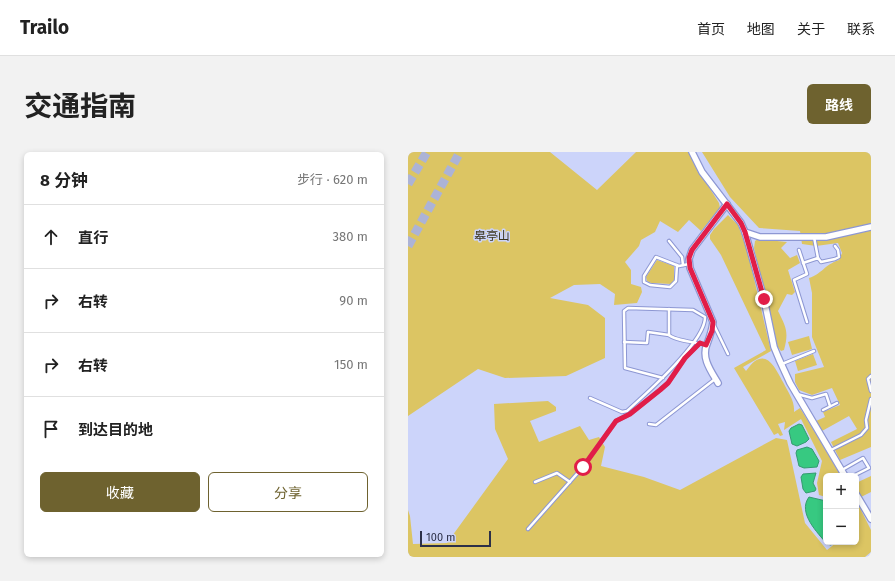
<!DOCTYPE html>
<html lang="zh">
<meta charset="utf-8">
<style>
body{margin:0;font-family:"Fira Sans","Noto Sans SC",sans-serif;background:#f2f2f2;color:#222}
.controls{position:absolute;right:12px;bottom:12px;display:grid;overflow:hidden;border-radius:6px;box-shadow:0 2px 6px #0003}
.controls button{width:36px;height:36px;display:grid;place-items:center;padding:0;border:0;border-bottom:1px solid #e0e0e0;background:#fff;color:#222;font:20px sans-serif}
.scale{position:absolute;left:12px;bottom:10px;width:71px;box-sizing:border-box;padding-left:4px;border:2px solid #2c3048;border-top:0;font-size:11px;line-height:14px;white-space:nowrap;color:#2c3048;-webkit-text-stroke:3px #ccd4fa;paint-order:stroke}
.stop{position:absolute;width:12px;height:12px;margin:-9px;border:3px solid #e11d48;border-radius:50%;background:#fff}
.stop.end{background:#e11d48;border-color:#fff;box-shadow:0 1px 4px #0008}
.list{margin:0;padding:0;list-style:none}
h2{display:flex;justify-content:space-between;align-items:center;height:52px;margin:0;padding:0 16px;font-size:17px}
h2 small{font-size:13px;font-weight:400;color:#767676}
.list li{display:grid;grid-template-columns:26px 1fr auto;gap:12px;align-items:center;box-sizing:border-box;height:64px;padding:0 16px;border-top:1px solid #e0e0e0}
.list b{display:block;font-size:15px;white-space:nowrap}
.list em{font-size:13px;font-style:normal;color:#767676}
.actions{display:flex;gap:8px;padding:12px 16px}
.actions a{flex:1;padding:9px 0;border:1px solid #6e622f;border-radius:6px;text-align:center;font-size:14px;color:#6e622f}
.actions .main{background:#6e622f;color:#fff}
.icon{flex:none;width:22px;height:22px;fill:none;stroke:currentColor;stroke-width:2;stroke-linecap:round;stroke-linejoin:round}
.map{position:relative;flex:none;width:463px;height:405px;overflow:hidden;border-radius:6px}
header{display:flex;align-items:center;gap:24px;box-sizing:border-box;height:56px;padding:0 20px;background:#fff;border-bottom:1px solid #e0e0e0}
header strong{font-size:19px}
nav{display:flex;gap:22px;margin-inline-start:auto;font-size:14px}
.intro{display:flex;align-items:center;justify-content:space-between;box-sizing:border-box;height:96px;padding:0 24px}
h1{margin:0;font-size:28px}
.button{padding:10px 18px;border-radius:6px;background:#6e622f;color:#fff;font-size:14px;font-weight:700}
main{display:flex;gap:24px;padding:0 24px}
aside{flex:1;background:#fff;border-radius:6px;box-shadow:0 2px 6px #0003}
.map>svg:first-child{display:block}
.green{fill:#dcc563}
.water{fill:#37c981;stroke:#349b70}
.lines{fill:none;stroke-linecap:round;stroke-linejoin:round}
.trunk-tunnel{stroke:#acb3d6;stroke-width:9;stroke-dasharray:9 4.5;stroke-linecap:butt}
.service-casing{stroke:#8d97d3;stroke-width:4.5}
.minor-casing{stroke:#8d97d3;stroke-width:8}
.service{stroke:#fff;stroke-width:2.5}
.minor{stroke:#fff;stroke-width:5.5}
.route{stroke:#e11d48;stroke-width:5}
.labels{text-anchor:middle;stroke-width:3;stroke-linejoin:round;paint-order:stroke}
.park-label{font-size:12px;fill:#3b351e;stroke:#ccd4fa}
</style>
<header>
<strong>Trailo</strong>
<nav><a>首页</a><a>地图</a><a>关于</a><a>联系</a></nav>
</header>
<div class="intro"><h1>交通指南</h1><a class="button">路线</a></div>
<main>
<aside>
<h2>8 分钟<small>步行 · 620 m</small></h2>
<ul class="list">
<li><svg class="icon" aria-label="ahead" viewBox="0 0 24 24"><path d="M12 20V5M6 11l6-6 6 6"/></svg><div><b>直行</b></div><em>380 m</em></li>
<li><svg class="icon" aria-label="right" viewBox="0 0 24 24"><path d="M7 20v-9h11M14 6l5 5-5 5"/></svg><div><b>右转</b></div><em>90 m</em></li>
<li><svg class="icon" aria-label="right" viewBox="0 0 24 24"><path d="M7 20v-9h11M14 6l5 5-5 5"/></svg><div><b>右转</b></div><em>150 m</em></li>
<li><svg class="icon" aria-label="arrive" viewBox="0 0 24 24"><path d="M6 21V4h12l-3 4 3 4H6"/></svg><div><b>到达目的地</b></div></li>
</ul>
<div class="actions"><a class="main">收藏</a><a>分享</a></div>
</aside>
<div class="map">
<svg width="463" height="405" viewBox="0 0 463 405">
<rect width="100%" height="100%" fill="#ccd4fa"/>
<!-- green -->
<g class="green">
<path d="M 0,0 L 142,0 L 189,38 L 228,0 L 281,0 L 290,20 L 292,21 L 311,51 L 312,56 L 293,79 L 281,68 L 270,80 L 252,69 L 247,80 L 233,88 L 231,94 L 217,110 L 223,118 L 223,132 L 233,135 L 234,140 L 229,151 L 206,153 L 207,142 L 192,132 L 166,133 L 142,146 L 180,153 L 197,166 L 197,206 L 158,224 L 97,226 L 70,217 L 0,264 Z"/>
<path d="M 294,0 L 463,0 L 463,295 L 432,308 L 423,290 L 449,277 L 441,264 L 414,279 L 408,269 L 417,265 L 415,260 L 432,253 L 424,236 L 404,243 L 391,238 L 387,230 L 387,222 L 416,215 L 404,185 L 404,141 L 401,126 C 414,122 416,113 431,108 L 434,101 L 430,91 L 408,94 L 394,92 L 392,79 L 351,76 L 322,45 Z"/>
<path d="M 320,63 L 330,73 L 340,101 L 363,199 L 335,215 L 338,219 C 356,193 366,213 375,230 C 380,240 387,249 386,260 L 392,256 L 434,324 L 418,324 L 418,345 L 411,343 L 409,331 L 414,309 L 393,267 L 376,278 L 377,270 L 370,272 L 375,283 L 372,284 L 370,281 L 366,283 L 326,216 L 358,198 L 313,103 L 302,87 L 302,83 L 306,77 Z"/>
<path d="M 350,87 L 379,90 L 373,96 L 382,106 L 389,103 L 392,111 L 380,118 L 387,140 L 384,143 L 379,142 L 370,159 C 378,175 381,180 376,198 L 373,199 L 369,194 L 346,96 L 347,89 Z"/>
<path d="M 249,108 L 266,114 L 266,128 L 263,132 L 243,131 L 239,129 L 238,125 Z"/>
<path d="M 401,184 L 404,197 L 384,203 L 380,190 Z"/>
<path d="M 405,202 L 409,213 L 390,219 L 387,209 Z"/>
<path d="M 140,249 L 148,255 L 148,259 L 122,269 L 131,290 L 172,274 L 181,288 L 191,285 L 197,295 L 193,314 L 236,325 L 272,338 L 368,286 L 379,288 L 397,371 L 419,398 L 429,390 L 448,390 L 448,348 L 463,378 L 463,400 L 457,405 L 0,405 L 0,358 L 2,364 L 5,392 L 39,391 L 100,307 L 87,277 L 86,252 Z"/>
<path d="M 463,324 L 463,340 L 453,345 L 448,335 L 448,331 Z"/>
</g>
<!-- water -->
<g class="water">
<path d="M 391,272 L 394,273 L 401,287 L 398,290 L 389,294 L 384,292 L 381,279 L 383,276 Z"/>
<path d="M 399,295 L 404,297 L 411,309 L 409,315 L 396,316 L 391,314 L 388,301 L 389,298 Z"/>
<path d="M 408,321 L 405,331 L 408,337 L 407,339 L 398,341 L 395,337 L 393,325 L 395,322 Z"/>
<path d="M 401,345 L 418,349 L 418,390 L 427,390 L 423,393 L 419,392 C 410,381 389,361 401,345 Z"/>
</g>
<g class="lines">
<!-- trunk-tunnel -->
<g class="trunk-tunnel">
<path d="M 0,32 L 19,0"/>
<path d="M 0,94 L 52,0"/>
</g>
<!-- service casing -->
<g class="service-casing">
<g id="service">
<path d="M 406,85 L 410,106"/>
<path d="M 261,89 L 274,105 L 275,113"/>
<path d="M 391,98 L 399,122 L 386,128 L 399,170"/>
<path d="M 395,111 L 410,106 L 413,110 L 427,107 L 431,105 L 430,98 L 427,94"/>
<path d="M 269,113 L 268,129 L 262,135 L 242,133 L 236,130 L 236,124 L 248,105 L 271,114 L 281,112"/>
<path d="M 261,157 L 261,183 C 267,189 288,190 298,193"/>
<path d="M 305,171 L 320,202"/>
<path d="M 216,190 L 239,191 L 240,180 L 261,183"/>
<path d="M 374,212 L 406,199"/>
<path d="M 463,224 L 460,227 L 463,239"/>
<path d="M 389,242 L 404,246 L 418,242 L 422,254"/>
<path d="M 182,246 L 214,260 L 219,259 C 238,242 298,189 297,165 L 285,158 L 220,156 L 216,159 L 217,216 L 255,226"/>
<path d="M 415,258 L 429,251"/>
<path d="M 241,272 L 248,273 L 307,227"/>
<path d="M 423,298 L 453,283 L 459,276 L 458,268 L 463,247"/>
<path d="M 434,318 L 455,306 L 461,316 L 445,324"/>
<path d="M 127,330 L 149,321 L 162,330"/>
<path d="M 120,377 L 175,315 L 208,269 L 222,262 L 252,238 L 260,231 L 277,206 L 292,191"/>
</g>
</g>
<!-- minor casing -->
<g class="minor-casing">
<g id="minor">
<path d="M 284,0 L 294,20 L 333,71 L 337,80 L 356,147 L 366,195 L 371,207 L 382,231 L 437,324"/>
<path d="M 337,80 L 352,85 L 418,85 L 463,75"/>
<path d="M 310,231 C 303,219 293,206 299,192 C 302,184 304,179 305,170 L 282,116 L 281,107 L 284,98 L 319,52"/>
<path d="M 448,342 L 463,367"/>
</g>
</g>
<!-- service -->
<use href="#service" class="service"/>
<!-- minor -->
<use href="#minor" class="minor"/>
</g>
<g class="lines">
<!-- route -->
<path class="route" d="M 175,315 L 208,269 L 222,262 L 252,238 L 260,231 L 277,206 L 292,191 L 298,193 L 304,179 L 305,170 L 282,116 L 281,106 L 284,98 L 319,52 L 333,71 L 337,80 L 356,147"/>
</g>
<g class="labels">
<!-- park labels -->
<g class="park-label">
<text x="84" y="88">皋亭山</text>
</g>
</g>
</svg>
<div class="controls">
<button>+</button>
<button>−</button>
</div>
<div class="scale">100 m</div>
<div class="stop" style="left:175px;top:315px"></div>
<div class="stop end" style="left:356px;top:147px"></div>
</div>
</main>
